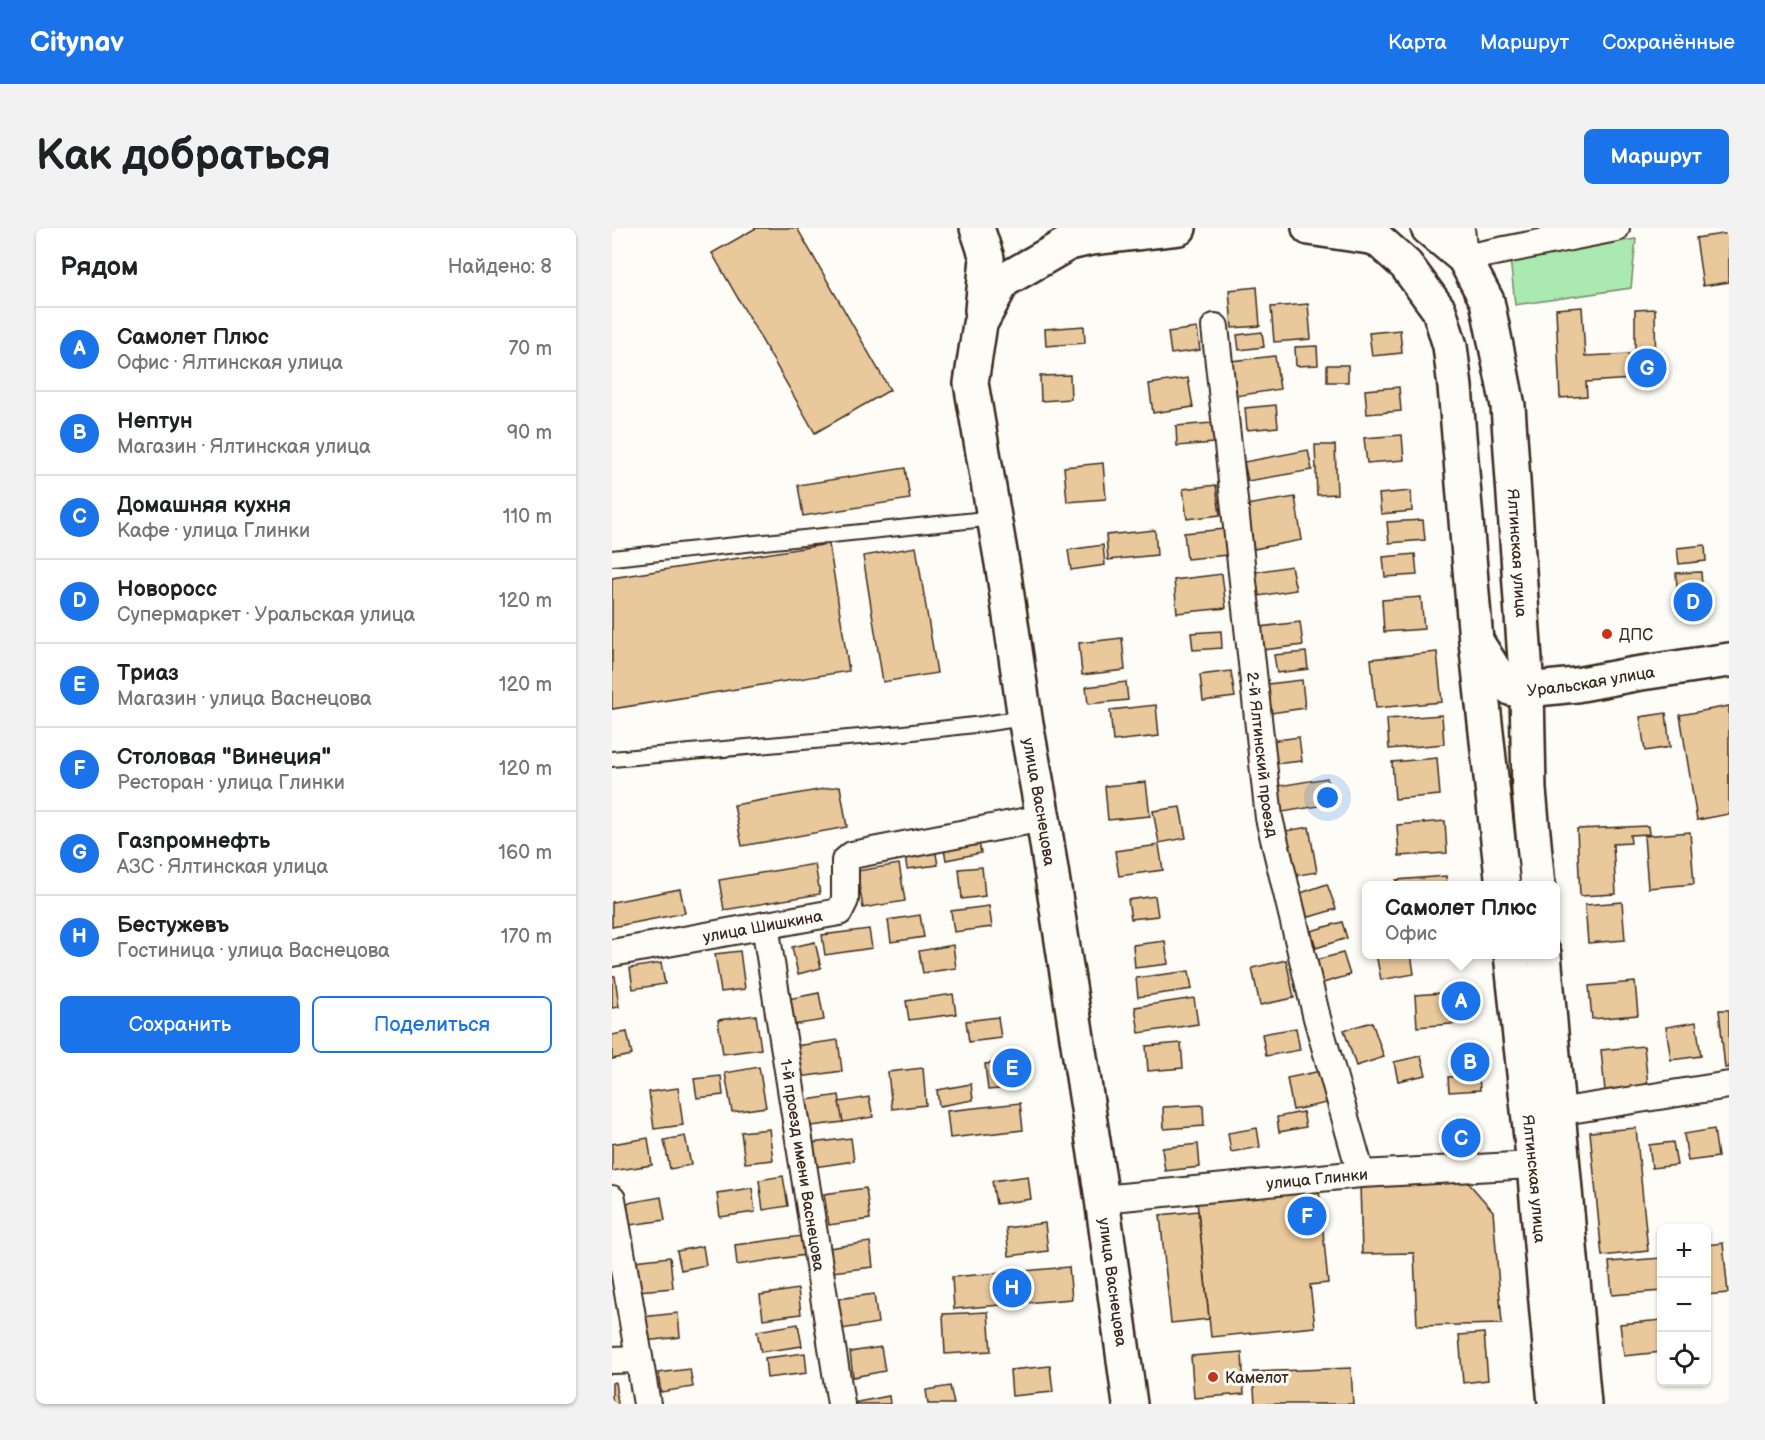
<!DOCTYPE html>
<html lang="ru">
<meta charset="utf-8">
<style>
body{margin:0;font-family:"Balsamiq Sans",sans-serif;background:#f2f2f2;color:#202124}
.controls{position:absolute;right:18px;bottom:18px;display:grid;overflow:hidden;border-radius:9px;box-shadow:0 2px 4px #0004}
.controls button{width:54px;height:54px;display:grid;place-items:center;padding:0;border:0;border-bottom:2px solid #e0e0e0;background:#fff;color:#202124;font:30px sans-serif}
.you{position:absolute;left:716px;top:570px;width:21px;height:21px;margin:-15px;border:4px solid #fff;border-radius:50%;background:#1a73e8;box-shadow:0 0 0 9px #1a73e833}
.badge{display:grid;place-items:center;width:39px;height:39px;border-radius:50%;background:#1a73e8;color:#fff;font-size:20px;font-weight:700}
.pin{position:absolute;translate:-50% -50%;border:3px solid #fff;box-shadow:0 2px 6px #0006}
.popup{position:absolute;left:750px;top:653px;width:198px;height:78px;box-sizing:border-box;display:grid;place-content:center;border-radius:9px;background:#fff;filter:drop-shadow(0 2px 4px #0005);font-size:20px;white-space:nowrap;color:#757577}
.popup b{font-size:22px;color:#202124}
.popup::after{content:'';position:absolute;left:50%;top:100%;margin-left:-12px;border:12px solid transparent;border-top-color:#fff}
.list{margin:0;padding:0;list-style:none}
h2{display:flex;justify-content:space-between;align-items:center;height:78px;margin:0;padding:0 24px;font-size:26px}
h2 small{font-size:20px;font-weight:400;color:#757577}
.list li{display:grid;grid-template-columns:39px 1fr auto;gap:18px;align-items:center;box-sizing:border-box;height:84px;padding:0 24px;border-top:2px solid #e0e0e0}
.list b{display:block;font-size:22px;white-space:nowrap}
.list p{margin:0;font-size:20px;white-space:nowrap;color:#757577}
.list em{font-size:20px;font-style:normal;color:#757577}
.actions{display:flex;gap:12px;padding:18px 24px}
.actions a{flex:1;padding:14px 0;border:2px solid #1a73e8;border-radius:9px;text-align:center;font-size:21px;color:#1a73e8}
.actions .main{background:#1a73e8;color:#fff}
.icon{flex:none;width:33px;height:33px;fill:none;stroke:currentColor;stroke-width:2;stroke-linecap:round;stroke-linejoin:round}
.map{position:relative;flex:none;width:1117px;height:1176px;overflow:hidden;border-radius:9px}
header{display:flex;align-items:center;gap:36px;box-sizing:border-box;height:84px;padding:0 30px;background:#1a73e8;color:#fff}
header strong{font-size:28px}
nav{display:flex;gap:33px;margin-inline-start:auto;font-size:21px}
.intro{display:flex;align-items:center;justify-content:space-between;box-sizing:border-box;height:144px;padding:0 36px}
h1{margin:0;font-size:42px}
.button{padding:15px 27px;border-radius:9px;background:#1a73e8;color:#fff;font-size:21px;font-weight:700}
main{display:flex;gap:36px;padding:0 36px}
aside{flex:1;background:#fff;border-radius:9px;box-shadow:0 2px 4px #0004}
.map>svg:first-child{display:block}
.green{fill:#aae9b0;stroke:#728a67;stroke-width:1.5}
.building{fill:#e9c89b;stroke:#3b2a1e;stroke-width:1.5}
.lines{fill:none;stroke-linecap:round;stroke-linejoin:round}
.lane-casing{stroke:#3b2a1e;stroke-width:18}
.street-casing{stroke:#3b2a1e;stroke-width:30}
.secondary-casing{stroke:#3b2a1e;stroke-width:38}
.primary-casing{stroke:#3b2a1e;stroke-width:38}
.lane{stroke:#fdfcf7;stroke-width:14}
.street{stroke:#fdfcf7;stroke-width:26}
.secondary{stroke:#fdfcf7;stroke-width:33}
.primary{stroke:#fdfcf7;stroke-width:33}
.poi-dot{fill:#c8321e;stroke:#fdfcf7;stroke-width:2}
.labels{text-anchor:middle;stroke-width:6;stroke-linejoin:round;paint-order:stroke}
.street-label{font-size:16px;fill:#3b2a1e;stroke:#fdfcf7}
.poi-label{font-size:16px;fill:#3b2a1e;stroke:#fdfcf7;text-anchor:start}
</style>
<header>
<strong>Citynav</strong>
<nav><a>Карта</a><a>Маршрут</a><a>Сохранённые</a></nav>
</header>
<div class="intro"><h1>Как добраться</h1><a class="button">Маршрут</a></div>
<main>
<aside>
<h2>Рядом<small>Найдено: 8</small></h2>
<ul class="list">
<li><span class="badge">A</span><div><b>Самолет Плюс</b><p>Офис · Ялтинская улица</p></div><em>70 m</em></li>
<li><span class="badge">B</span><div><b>Нептун</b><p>Магазин · Ялтинская улица</p></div><em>90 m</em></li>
<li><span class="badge">C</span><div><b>Домашняя кухня</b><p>Кафе · улица Глинки</p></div><em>110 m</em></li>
<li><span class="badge">D</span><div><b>Новоросс</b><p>Супермаркет · Уральская улица</p></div><em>120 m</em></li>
<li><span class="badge">E</span><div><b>Триаз</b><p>Магазин · улица Васнецова</p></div><em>120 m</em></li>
<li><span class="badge">F</span><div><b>Столовая &quot;Винеция&quot;</b><p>Ресторан · улица Глинки</p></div><em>120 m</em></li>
<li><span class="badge">G</span><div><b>Газпромнефть</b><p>АЗС · Ялтинская улица</p></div><em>160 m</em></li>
<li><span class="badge">H</span><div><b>Бестужевъ</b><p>Гостиница · улица Васнецова</p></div><em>170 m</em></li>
</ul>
<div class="actions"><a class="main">Сохранить</a><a>Поделиться</a></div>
</aside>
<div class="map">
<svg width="1117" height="1176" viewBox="0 0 1117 1176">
<rect width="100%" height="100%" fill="#fdfcf7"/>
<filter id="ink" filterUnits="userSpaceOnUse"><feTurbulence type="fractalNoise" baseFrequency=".0167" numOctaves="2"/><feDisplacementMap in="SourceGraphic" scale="12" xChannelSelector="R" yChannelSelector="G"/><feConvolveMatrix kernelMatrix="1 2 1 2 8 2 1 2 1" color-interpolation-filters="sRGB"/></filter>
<g filter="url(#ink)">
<!-- green -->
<path class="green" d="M 1024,11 L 1019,60 L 903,77 L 898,30 Z"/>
<!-- building -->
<g class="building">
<path d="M 144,0 L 185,0 L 278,162 L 203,205 L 100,25 Z"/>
<path d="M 1117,5 L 1117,54 L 1091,58 L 1084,10 Z"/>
<path d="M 645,59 L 648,98 L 620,100 L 617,62 Z"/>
<path d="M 696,76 L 699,111 L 662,114 L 659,79 Z"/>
<path d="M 970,79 L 973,128 L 1019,126 L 1021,151 L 974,154 L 975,168 L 948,170 L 944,81 Z"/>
<path d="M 1043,81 L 1044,159 L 1023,159 L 1023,82 Z"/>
<path d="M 472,98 L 473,115 L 434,118 L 433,101 Z"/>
<path d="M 585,100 L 588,122 L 559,126 L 556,104 Z"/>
<path d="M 788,102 L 790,125 L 760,128 L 757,105 Z"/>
<path d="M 650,104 L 652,119 L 627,122 L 625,107 Z"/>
<path d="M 705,118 L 706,137 L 684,138 L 683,119 Z"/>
<path d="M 663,128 L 668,161 L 624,168 L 619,133 Z"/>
<rect x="715" y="137" width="21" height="17"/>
<path d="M 458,147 L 459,171 L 429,173 L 428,148 Z"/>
<path d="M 576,150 L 581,179 L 541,185 L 537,156 Z"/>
<path d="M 787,159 L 789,183 L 755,186 L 753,162 Z"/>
<path d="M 664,177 L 666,199 L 635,202 L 633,180 Z"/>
<path d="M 600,195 L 602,215 L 565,218 L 564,198 Z"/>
<path d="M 790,207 L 792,232 L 755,235 L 752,210 Z"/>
<path d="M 703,217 L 723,217 L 725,266 L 705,267 Z"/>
<path d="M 696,222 L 700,242 L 636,253 L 632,234 Z"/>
<path d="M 491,235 L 494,271 L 455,274 L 452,239 Z"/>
<path d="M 293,240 L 298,271 L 191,288 L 186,257 Z"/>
<path d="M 604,257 L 608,287 L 575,291 L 571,261 Z"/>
<path d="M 799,263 L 800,283 L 769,286 L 767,266 Z"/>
<path d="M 683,269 L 690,312 L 642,321 L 634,277 Z"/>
<path d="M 811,292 L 813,312 L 777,315 L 775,294 Z"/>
<path d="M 613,301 L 615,327 L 575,331 L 572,305 Z"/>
<path d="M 543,302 L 545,327 L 496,332 L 494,307 Z"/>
<path d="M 217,316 L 237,443 L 0,481 L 0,350 Z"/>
<path d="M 491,317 L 493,337 L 459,342 L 456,322 Z"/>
<path d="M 1093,317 L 1094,333 L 1067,336 L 1065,320 Z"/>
<path d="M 304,319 L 325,445 L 271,454 L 251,328 Z"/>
<path d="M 803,326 L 805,347 L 773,349 L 771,329 Z"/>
<path d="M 679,338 L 684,362 L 647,368 L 643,344 Z"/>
<path d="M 1089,344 L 1092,385 L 1067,387 L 1064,345 Z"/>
<path d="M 610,346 L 614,380 L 565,385 L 562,352 Z"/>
<path d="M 809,369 L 812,401 L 772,404 L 770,372 Z"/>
<path d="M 688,394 L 691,417 L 651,422 L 648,399 Z"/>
<path d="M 609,403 L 610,420 L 581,422 L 579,405 Z"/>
<path d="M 510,410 L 513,442 L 470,447 L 467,415 Z"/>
<path d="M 694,424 L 696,441 L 665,445 L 662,427 Z"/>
<path d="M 825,424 L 830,474 L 764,480 L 759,431 Z"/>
<path d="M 619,443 L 623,469 L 591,473 L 588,447 Z"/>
<path d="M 690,452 L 693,480 L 659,485 L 656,456 Z"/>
<path d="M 514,454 L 516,472 L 476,476 L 474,459 Z"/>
<path d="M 544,477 L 547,508 L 501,513 L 498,482 Z"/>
<path d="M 1117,478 L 1117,586 L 1085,592 L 1068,487 Z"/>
<path d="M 1054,485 L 1058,519 L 1033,523 L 1028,489 Z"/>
<path d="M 830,487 L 832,516 L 777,521 L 775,491 Z"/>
<path d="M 687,509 L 690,533 L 662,536 L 659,513 Z"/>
<path d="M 825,530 L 828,567 L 783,571 L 780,534 Z"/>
<path d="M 715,550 L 719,576 L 665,585 L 661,559 Z"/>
<path d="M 534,554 L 538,588 L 496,592 L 493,558 Z"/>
<path d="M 228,558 L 235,599 L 130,618 L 122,577 Z"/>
<path d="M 568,579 L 574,610 L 547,615 L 541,583 Z"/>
<path d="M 833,593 L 835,625 L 787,628 L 785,597 Z"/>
<path d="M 1036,598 L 1037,606 L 1018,607 L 1019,615 L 1001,616 L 1004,666 L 968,668 L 965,601 Z"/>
<path d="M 697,599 L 705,644 L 681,648 L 673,603 Z"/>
<path d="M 365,604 L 369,625 L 334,632 L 330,611 Z"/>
<path d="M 1078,604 L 1082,656 L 1036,660 L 1032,608 Z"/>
<path d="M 322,615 L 326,637 L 295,641 L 292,620 Z"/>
<path d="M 547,617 L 551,642 L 507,648 L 503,623 Z"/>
<path d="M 203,636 L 208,666 L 112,682 L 107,652 Z"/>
<path d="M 287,636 L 293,673 L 251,680 L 245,643 Z"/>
<path d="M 370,639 L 373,668 L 350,671 L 347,641 Z"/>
<path d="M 834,648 L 835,658 L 785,658 L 784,652 Z"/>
<path d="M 715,656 L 724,681 L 694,690 L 686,666 Z"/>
<path d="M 68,661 L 73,685 L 0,699 L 0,674 Z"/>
<path d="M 543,668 L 546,688 L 519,691 L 516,672 Z"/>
<path d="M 1010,674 L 1013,712 L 976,715 L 973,677 Z"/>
<path d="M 377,678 L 380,699 L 342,704 L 339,683 Z"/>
<path d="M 308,687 L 312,709 L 279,714 L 276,692 Z"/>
<path d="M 730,694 L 735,710 L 704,720 L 699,703 Z"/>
<path d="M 257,701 L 260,720 L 213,727 L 210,707 Z"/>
<path d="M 553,713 L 556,736 L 523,740 L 521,717 Z"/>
<path d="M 203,714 L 209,740 L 186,746 L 180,719 Z"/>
<path d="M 341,717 L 344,740 L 311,745 L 307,723 Z"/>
<path d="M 128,723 L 133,761 L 109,764 L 103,726 Z"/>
<path d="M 731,725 L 738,747 L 711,755 L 704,732 Z"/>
<path d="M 764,726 L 799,726 L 802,746 L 769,752 Z"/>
<path d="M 674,732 L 682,770 L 648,777 L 640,740 Z"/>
<path d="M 49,735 L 53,756 L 21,761 L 18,740 Z"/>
<path d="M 577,743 L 580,761 L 526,769 L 524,750 Z"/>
<path d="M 0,748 L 3,748 L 7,779 L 0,780 Z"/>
<path d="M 1023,754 L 1026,787 L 980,791 L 977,758 Z"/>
<path d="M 857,763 L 860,794 L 805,799 L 803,767 Z"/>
<path d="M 207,765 L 212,792 L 181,797 L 176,771 Z"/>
<path d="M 341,766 L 344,786 L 297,792 L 294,773 Z"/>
<path d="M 582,770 L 586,796 L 527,805 L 523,779 Z"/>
<path d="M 1107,782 L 1117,782 L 1117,840 L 1113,840 Z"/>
<path d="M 144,787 L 149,821 L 111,826 L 106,792 Z"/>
<path d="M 386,789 L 389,810 L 357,814 L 354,793 Z"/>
<path d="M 760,794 L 772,829 L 744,838 L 732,802 Z"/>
<path d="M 1084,794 L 1089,828 L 1059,832 L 1054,799 Z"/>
<path d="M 684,800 L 688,822 L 654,828 L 650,806 Z"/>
<path d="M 15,804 L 20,827 L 0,831 L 0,807 Z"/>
<path d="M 226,812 L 230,843 L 188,849 L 183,818 Z"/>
<path d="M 569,815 L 571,840 L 536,843 L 534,818 Z"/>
<path d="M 1032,818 L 1036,858 L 993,863 L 989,822 Z"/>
<path d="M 865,819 L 868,862 L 837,864 L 836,849 L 852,848 L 850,820 Z"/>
<path d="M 809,828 L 814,847 L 786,853 L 782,834 Z"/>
<path d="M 406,832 L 409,859 L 376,862 L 373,836 Z"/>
<path d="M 147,839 L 154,879 L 120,884 L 113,845 Z"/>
<path d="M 311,840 L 314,877 L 280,881 L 276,844 Z"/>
<path d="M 709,843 L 715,875 L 681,882 L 675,850 Z"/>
<path d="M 109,848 L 111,867 L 85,870 L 82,851 Z"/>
<path d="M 359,856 L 361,872 L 327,878 L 325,862 Z"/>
<path d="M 66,860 L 71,897 L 42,901 L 37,864 Z"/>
<path d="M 227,867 L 231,894 L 192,899 L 188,873 Z"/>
<path d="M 257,869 L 261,889 L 231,894 L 227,874 Z"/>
<path d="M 408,875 L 411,902 L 338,910 L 335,883 Z"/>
<path d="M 591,877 L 592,898 L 552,901 L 551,879 Z"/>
<path d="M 691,884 L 694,899 L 667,904 L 665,889 Z"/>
<path d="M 645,900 L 648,919 L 619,924 L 616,905 Z"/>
<path d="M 1024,900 L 1036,1023 L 990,1028 L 978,904 Z"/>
<path d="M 157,901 L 161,932 L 133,935 L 129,904 Z"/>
<path d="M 1102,901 L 1106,929 L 1076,933 L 1072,906 Z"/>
<path d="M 862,902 L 862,917 L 836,918 L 835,903 Z"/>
<path d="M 73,908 L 79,937 L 58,941 L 52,912 Z"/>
<path d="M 36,910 L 40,937 L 0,943 L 0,916 Z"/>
<path d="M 239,910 L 242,933 L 203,939 L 200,915 Z"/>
<path d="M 1061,914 L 1065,937 L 1040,940 L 1037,917 Z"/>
<path d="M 586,916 L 588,939 L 553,943 L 550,920 Z"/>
<path d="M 171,948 L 176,978 L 151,982 L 147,952 Z"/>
<path d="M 416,948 L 419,971 L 384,976 L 380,953 Z"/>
<path d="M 854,952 L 881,983 L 890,1096 L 805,1098 L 802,1025 L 750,1026 L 748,956 Z"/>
<path d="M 140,960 L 143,984 L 108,989 L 105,965 Z"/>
<path d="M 254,960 L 258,991 L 217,997 L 212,966 Z"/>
<path d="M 707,961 L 716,1055 L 698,1057 L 703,1099 L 599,1109 L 585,973 Z"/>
<path d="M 49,969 L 53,992 L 18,997 L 15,975 Z"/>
<path d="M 586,983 L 597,1091 L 559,1095 L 548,987 Z"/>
<path d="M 433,995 L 436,1023 L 397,1028 L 394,1000 Z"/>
<path d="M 190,1008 L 193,1027 L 125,1037 L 123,1017 Z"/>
<path d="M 258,1014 L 261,1039 L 220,1044 L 217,1020 Z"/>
<path d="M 1111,1015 L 1116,1065 L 1094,1067 L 1094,1017 Z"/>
<path d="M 91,1018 L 94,1037 L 69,1042 L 65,1023 Z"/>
<path d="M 58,1029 L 61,1060 L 26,1063 L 22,1033 Z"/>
<path d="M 1050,1030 L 1050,1063 L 1000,1067 L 997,1034 Z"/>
<path d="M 457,1039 L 460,1071 L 342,1081 L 340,1049 Z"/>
<path d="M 186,1061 L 189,1086 L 151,1091 L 148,1067 Z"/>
<path d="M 262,1066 L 266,1095 L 230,1101 L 225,1071 Z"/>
<path d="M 376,1084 L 379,1123 L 333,1126 L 331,1086 Z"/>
<path d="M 66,1085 L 68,1109 L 33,1113 L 30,1089 Z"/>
<path d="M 1050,1092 L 1050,1124 L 1012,1128 L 1008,1096 Z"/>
<path d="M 186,1096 L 190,1118 L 149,1124 L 145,1103 Z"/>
<path d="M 872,1105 L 876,1152 L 851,1155 L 847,1107 Z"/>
<path d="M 269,1119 L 273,1143 L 241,1149 L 238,1124 Z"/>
<path d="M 630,1124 L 632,1166 L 582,1170 L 579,1128 Z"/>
<path d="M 193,1125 L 195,1145 L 155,1150 L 153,1130 Z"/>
<path d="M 438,1138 L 441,1164 L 400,1168 L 398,1142 Z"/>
<path d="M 739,1140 L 741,1176 L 643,1176 L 641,1144 Z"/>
<path d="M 78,1141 L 81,1159 L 49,1164 L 46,1145 Z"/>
<path d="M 3,1154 L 6,1176 L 0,1176 L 0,1155 Z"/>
<path d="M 338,1158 L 342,1176 L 316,1176 L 314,1162 Z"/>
<path d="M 277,1168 L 278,1176 L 240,1176 L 240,1175 Z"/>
</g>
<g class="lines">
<!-- lane casing -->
<g class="lane-casing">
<g id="lane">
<path d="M 0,330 L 383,290"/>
<path d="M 0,531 L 292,505 L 371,496 L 413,490"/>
</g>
</g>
<!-- street casing -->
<g class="street-casing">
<g id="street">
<path d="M 849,0 L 852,30 L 1004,0"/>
<path id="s1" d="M 603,99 L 657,590 L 705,790 L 749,946"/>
<path id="s2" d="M 153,697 L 229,1176"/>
<path id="s3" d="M 0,725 L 227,684 L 233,672 L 233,633 L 240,627 L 431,590"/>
<path d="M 945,884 L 1117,857"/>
<path d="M 0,971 L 35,1176"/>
<path id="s4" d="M 490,971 L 749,946 L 922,937"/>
<path d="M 0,1132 L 27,1131"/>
</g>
</g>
<!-- secondary casing -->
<g class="secondary-casing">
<g id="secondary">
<path d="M 365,0 L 375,30 L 370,82"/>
<path id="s5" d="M 483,0 L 391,53 L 368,96 L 359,155 L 392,347 L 413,490 L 431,590 L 490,971 L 518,1176"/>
<path d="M 697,0 L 764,10"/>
<path d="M 462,14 L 479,10 L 567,0"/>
<path id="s6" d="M 864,413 L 888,451 L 900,461 L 915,462 L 964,457 L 1023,446 L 1117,432"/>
</g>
</g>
<!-- primary casing -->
<g class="primary-casing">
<g id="primary">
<path d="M 748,0 L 764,10 L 794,37 L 827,82 L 838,118 L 843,159 L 864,413 L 891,658"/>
<path id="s7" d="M 816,0 L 852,30 L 875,73 L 896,178 L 915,462 L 917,562 L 926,658"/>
<path id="s8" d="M 899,726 L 922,937 L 943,1176"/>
<path d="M 932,726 L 972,1176"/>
</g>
</g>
<!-- lane -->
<use href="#lane" class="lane"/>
<!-- street -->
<use href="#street" class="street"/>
<!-- secondary -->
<use href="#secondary" class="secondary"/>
<!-- primary -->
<use href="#primary" class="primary"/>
</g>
</g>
<!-- markers -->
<g class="poi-dot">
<circle cx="995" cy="406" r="6"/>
<circle cx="601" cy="1149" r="6"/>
</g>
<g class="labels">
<!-- street labels -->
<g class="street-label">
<text dy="6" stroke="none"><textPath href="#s7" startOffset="350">Ялтинская улица</textPath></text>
<text dy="6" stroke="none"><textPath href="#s6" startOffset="140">Уральская улица</textPath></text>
<text dy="6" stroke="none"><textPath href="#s1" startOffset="430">2-й Ялтинский проезд</textPath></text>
<text dy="6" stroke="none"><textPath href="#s5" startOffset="639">улица Васнецова</textPath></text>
<text dy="6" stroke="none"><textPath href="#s3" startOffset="153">улица Шишкина</textPath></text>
<text dy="6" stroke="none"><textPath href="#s2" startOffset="243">1-й проезд имени Васнецова</textPath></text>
<text dy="6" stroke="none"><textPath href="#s4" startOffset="216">улица Глинки</textPath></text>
<text dy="6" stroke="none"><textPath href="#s8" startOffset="226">Ялтинская улица</textPath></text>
<text dy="6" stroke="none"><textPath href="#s5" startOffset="1125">улица Васнецова</textPath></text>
</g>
<!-- poi labels -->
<g class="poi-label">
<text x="1007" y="412">ДПС</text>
<text x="613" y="1155">Камелот</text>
</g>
</g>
</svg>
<div class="controls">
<button>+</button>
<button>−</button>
<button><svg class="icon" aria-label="locate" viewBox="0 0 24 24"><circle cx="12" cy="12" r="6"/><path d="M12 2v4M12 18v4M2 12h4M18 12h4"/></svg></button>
</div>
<div class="you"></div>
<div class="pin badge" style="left:849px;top:773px">A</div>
<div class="popup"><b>Самолет Плюс</b>Офис</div>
<div class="pin badge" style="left:858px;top:834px">B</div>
<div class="pin badge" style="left:849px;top:910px">C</div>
<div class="pin badge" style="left:1081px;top:374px">D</div>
<div class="pin badge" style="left:400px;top:840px">E</div>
<div class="pin badge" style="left:695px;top:988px">F</div>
<div class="pin badge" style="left:1035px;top:140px">G</div>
<div class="pin badge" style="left:400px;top:1060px">H</div>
</div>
</main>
